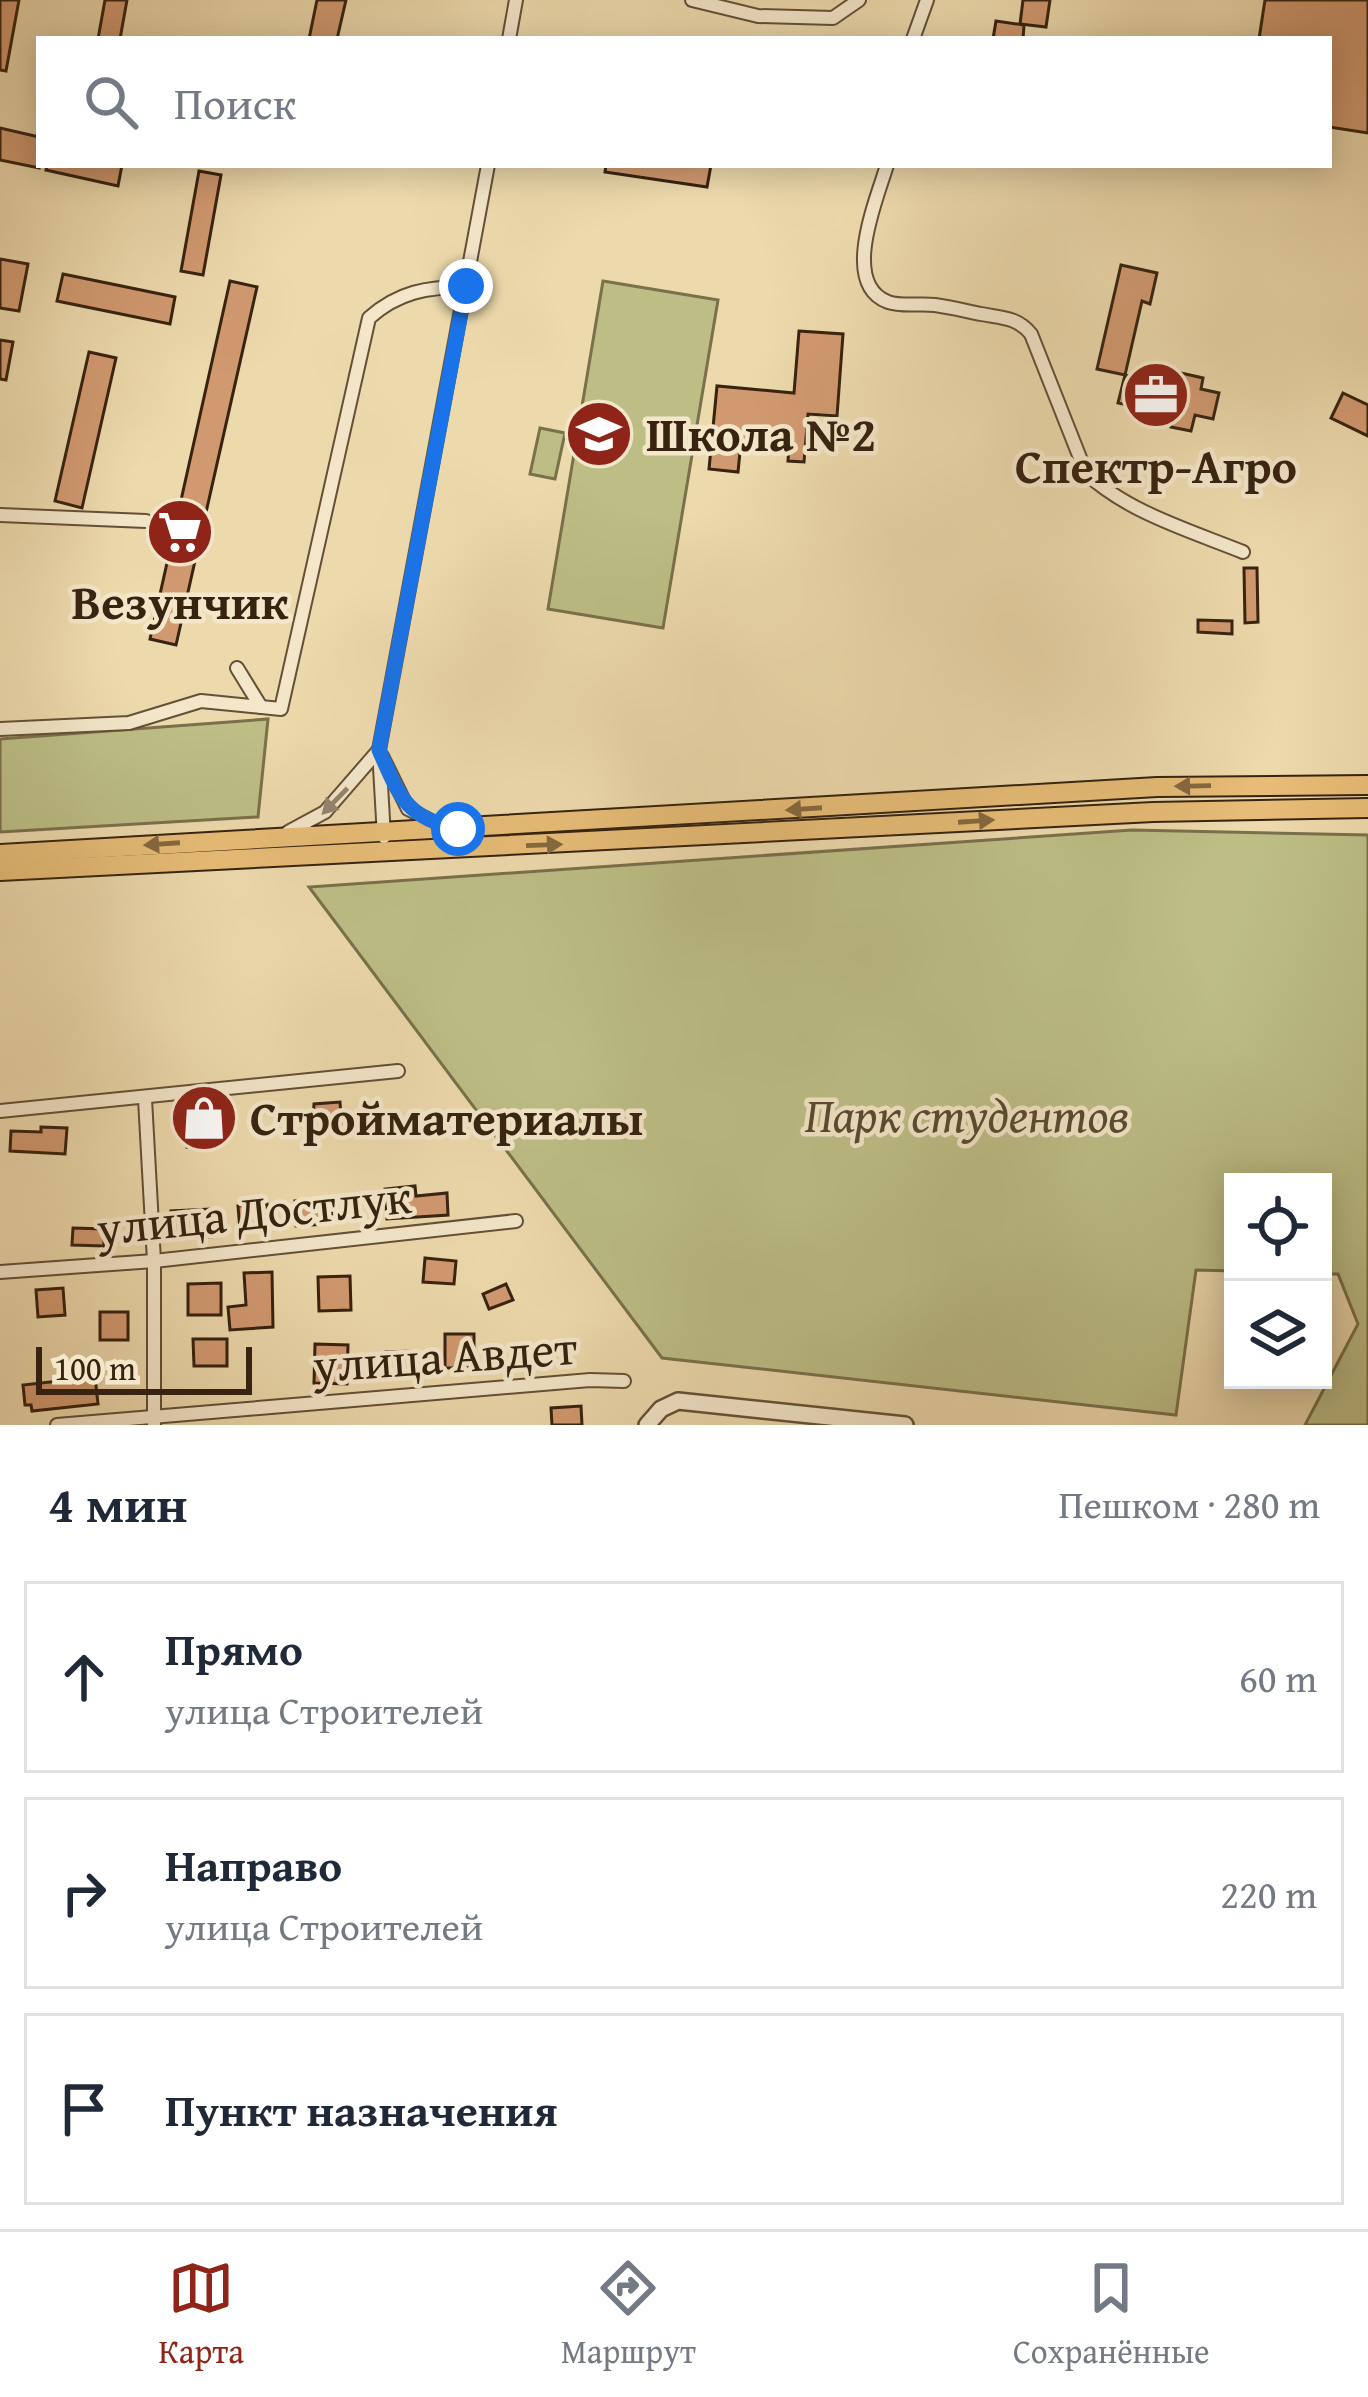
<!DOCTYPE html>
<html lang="ru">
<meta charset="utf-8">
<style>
body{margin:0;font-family:"Gentium Book Plus",serif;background:#f6f6f7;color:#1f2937}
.controls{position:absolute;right:36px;bottom:36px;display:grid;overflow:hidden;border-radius:0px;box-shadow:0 6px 30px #0003}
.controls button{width:108px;height:108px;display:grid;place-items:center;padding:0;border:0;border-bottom:3px solid #e0e1e3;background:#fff;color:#1f2937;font:60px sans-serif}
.scale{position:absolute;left:36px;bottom:30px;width:216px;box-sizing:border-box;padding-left:12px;border:6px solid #372310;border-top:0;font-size:33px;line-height:42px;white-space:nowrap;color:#372310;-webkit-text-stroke:9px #f3e6c9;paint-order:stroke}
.stop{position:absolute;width:36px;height:36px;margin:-27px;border:9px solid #1a73e8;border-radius:50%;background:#fff}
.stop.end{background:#1a73e8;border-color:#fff;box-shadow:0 3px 12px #0008}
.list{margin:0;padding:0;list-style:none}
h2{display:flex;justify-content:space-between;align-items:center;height:156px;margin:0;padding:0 48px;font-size:51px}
h2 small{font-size:39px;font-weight:400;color:#747a83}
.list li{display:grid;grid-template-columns:78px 1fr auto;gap:36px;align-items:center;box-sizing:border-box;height:192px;margin:0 24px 24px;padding:0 24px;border:3px solid #e0e1e3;border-radius:0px}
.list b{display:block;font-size:45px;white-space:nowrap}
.list p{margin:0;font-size:39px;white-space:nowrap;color:#747a83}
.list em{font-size:39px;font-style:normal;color:#747a83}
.icon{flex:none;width:66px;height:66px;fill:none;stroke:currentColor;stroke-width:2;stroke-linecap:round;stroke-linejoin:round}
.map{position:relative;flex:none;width:1368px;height:1425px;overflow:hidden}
.search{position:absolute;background:#fff;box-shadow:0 6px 30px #0003;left:36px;right:36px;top:36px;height:132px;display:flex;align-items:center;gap:30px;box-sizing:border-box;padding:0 42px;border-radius:0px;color:#747a83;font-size:45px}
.sheet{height:804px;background:#fff}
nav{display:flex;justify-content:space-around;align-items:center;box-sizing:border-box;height:168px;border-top:3px solid #e0e1e3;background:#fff;font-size:33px;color:#747a83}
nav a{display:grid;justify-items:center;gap:6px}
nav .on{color:#8f2418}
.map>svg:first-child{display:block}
.green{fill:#bcbe86;stroke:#7a704b;stroke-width:3}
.building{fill:#d19970;stroke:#372310;stroke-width:3}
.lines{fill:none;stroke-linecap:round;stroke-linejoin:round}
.minor-casing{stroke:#645037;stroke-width:16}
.tertiary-casing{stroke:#645037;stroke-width:20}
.primary-casing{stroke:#372310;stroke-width:22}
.minor{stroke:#f3e6c9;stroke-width:12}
.tertiary{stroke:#f3e6c9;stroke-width:15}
.primary{stroke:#e6bc76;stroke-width:18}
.oneway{fill:#86683e}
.oneway2{fill:#95846c}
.route{stroke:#1a73e8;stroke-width:15}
.labels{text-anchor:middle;stroke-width:9;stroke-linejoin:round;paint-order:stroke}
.poi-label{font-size:48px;font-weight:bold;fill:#372310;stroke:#f3e6c9;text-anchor:start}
.park-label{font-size:48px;font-style:italic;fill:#584a2e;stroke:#f3e6c9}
.street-label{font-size:48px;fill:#372310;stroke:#f3e6c9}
</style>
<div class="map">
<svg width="1368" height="1425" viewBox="0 0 1368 1425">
<rect width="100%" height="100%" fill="#ecd9ac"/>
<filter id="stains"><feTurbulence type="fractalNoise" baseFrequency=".00167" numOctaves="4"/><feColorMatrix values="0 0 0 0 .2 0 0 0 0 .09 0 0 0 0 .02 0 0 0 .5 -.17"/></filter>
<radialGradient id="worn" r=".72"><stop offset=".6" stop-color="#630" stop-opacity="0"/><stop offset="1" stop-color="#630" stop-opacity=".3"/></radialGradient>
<!-- green -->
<g class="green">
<path d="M 603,281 L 718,300 L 663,628 L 548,609 Z"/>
<path d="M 540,428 L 565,433 L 555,479 L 530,474 Z"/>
<path d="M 268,719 L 258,817 L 0,832 L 0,739 Z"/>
<path d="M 1132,830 L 1368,835 L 1368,1425 L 1305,1425 L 1358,1324 L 1338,1274 L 1323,1274 L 1323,1182 L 1233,1182 L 1233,1271 L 1196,1270 L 1176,1415 L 662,1358 L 309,887 Z"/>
</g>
<!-- building -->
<g class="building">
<path d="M 0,0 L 19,0 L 6,71 L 0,70 Z"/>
<path d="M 105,0 L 127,0 L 120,39 L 98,39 Z"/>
<path d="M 317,0 L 346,0 L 337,39 L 309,39 Z"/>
<path d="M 1023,0 L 1050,0 L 1046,27 L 1020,24 Z"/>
<path d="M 1265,0 L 1368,0 L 1368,133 L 1329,127 L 1329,39 L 1259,39 Z"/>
<path d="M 996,21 L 1024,25 L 1023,39 L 993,39 Z"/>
<path d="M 0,128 L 39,137 L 39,168 L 0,160 Z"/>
<path d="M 47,165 L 122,165 L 118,186 L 46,170 Z"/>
<path d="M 606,165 L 711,165 L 707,187 L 605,172 Z"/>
<path d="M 199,171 L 221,175 L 203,275 L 181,271 Z"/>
<path d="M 0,259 L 28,264 L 19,311 L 0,308 Z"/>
<path d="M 1121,265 L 1157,273 L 1150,304 L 1142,301 L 1125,375 L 1097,369 Z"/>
<path d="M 63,274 L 175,297 L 170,324 L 57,301 Z"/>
<path d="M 230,281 L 257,287 L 176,645 L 150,639 Z"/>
<path d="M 799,331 L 843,334 L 837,416 L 808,414 L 804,462 L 788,461 L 789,446 L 741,442 L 738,472 L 709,469 L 717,386 L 794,393 Z"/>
<path d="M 0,340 L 13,342 L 6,380 L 0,379 Z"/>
<path d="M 89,352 L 116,358 L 82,508 L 55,501 Z"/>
<path d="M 1181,373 L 1203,378 L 1201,389 L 1219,393 L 1213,419 L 1195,415 L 1191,431 L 1171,427 L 1174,416 L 1118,403 L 1125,375 L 1178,387 Z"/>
<path d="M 1343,393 L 1368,405 L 1368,436 L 1331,418 Z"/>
<path d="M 1244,568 L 1257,568 L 1258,622 L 1245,623 Z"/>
<path d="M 1198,620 L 1232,621 L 1232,634 L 1198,632 Z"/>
<path d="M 340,1102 L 342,1131 L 312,1133 L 314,1104 Z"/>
<path d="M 215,1116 L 218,1143 L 187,1147 L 184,1119 Z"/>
<path d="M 41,1127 L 67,1128 L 65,1154 L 10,1151 L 11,1131 L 41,1132 Z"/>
<path d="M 415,1186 L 416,1196 L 447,1193 L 448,1215 L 387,1219 L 385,1189 Z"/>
<path d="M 325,1199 L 325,1205 L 331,1205 L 332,1218 L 326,1218 L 326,1224 L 296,1226 L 295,1201 Z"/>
<path d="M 267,1204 L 269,1221 L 264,1221 L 264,1228 L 240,1230 L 238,1206 Z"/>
<path d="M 210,1209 L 212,1237 L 173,1239 L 171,1211 Z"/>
<path d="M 73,1228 L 104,1229 L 104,1246 L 72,1245 Z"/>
<path d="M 425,1258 L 456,1261 L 454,1284 L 423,1282 Z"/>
<path d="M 272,1272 L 273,1327 L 230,1330 L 228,1307 L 246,1305 L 244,1273 Z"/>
<path d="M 350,1276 L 351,1310 L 319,1311 L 318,1277 Z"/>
<path d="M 221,1283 L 221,1315 L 188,1315 L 188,1284 Z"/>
<path d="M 506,1284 L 513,1300 L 489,1309 L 483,1294 Z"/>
<path d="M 63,1288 L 65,1315 L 38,1317 L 36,1290 Z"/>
<rect x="100" y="1312" width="28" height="28"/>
<rect x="445" y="1334" width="29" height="34"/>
<path d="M 193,1339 L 227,1339 L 227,1366 L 194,1366 Z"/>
<path d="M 315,1344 L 348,1345 L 347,1384 L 314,1383 Z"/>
<path d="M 411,1351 L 412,1373 L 387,1375 L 386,1352 Z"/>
<path d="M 95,1377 L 98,1404 L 32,1411 L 31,1405 L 25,1405 L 23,1385 Z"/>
<path d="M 581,1406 L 582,1425 L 552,1425 L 551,1408 Z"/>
</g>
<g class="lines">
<!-- minor casing -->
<g class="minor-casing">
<g id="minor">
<path d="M 692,0 L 758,16 L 833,18 L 859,0"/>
<path d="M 509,39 L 516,0"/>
<path d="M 913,39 L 927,0"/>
<path d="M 887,165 C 877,199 840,284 888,302 C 902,307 920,303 935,305 C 950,307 966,311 981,314 C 1002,318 1017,317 1031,334 L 1086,473 C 1127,512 1191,531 1243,552"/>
<path d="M 0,515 L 146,521"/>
<path d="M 237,668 L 261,707"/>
<path d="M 0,729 L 129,723 L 201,701 L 281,709 L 369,318 C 398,292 427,287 465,287"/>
<path d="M 382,756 L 408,809 L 439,825"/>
<path d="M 288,832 L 325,812 L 378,751"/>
<path d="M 384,837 L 379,750 L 488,165"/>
<path d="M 145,1099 L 154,1261 L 154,1425"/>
<path d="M 0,1111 L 398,1071"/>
<path d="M 0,1272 L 154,1261 L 516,1221"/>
<path d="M 57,1425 L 590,1380 L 624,1381"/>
</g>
</g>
<!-- tertiary casing -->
<g class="tertiary-casing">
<path id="tertiary" d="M 647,1425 L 661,1409 L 678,1401 L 905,1425"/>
</g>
<!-- primary casing -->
<g class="primary-casing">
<g id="primary">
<path d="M 0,854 L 1157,787 L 1368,785"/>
<path d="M 0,871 L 1153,812 L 1368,808"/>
</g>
</g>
<!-- minor -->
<use href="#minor" class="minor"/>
<!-- tertiary -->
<use href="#tertiary" class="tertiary"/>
<!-- primary -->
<use href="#primary" class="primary"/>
</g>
<!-- one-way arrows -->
<defs><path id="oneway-solid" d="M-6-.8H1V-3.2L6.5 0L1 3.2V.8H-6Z" transform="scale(3)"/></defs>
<g class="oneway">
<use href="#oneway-solid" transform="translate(1193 786) rotate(179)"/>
<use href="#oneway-solid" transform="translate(804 809) rotate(176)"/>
<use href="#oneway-solid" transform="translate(976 821) rotate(-4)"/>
<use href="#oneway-solid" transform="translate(162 844) rotate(176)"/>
<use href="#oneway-solid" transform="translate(544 845) rotate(-2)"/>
</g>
<use class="oneway2" href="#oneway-solid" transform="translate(335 801) rotate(134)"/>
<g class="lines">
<!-- route -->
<path class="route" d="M 458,829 C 405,817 400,797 379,750 L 466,286"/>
</g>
<!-- icons -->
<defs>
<g id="office-disc" transform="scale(3.45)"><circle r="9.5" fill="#8f2418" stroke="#f3e6c9"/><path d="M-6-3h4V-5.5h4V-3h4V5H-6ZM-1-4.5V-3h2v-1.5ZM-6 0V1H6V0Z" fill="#fff"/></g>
<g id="school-disc" transform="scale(3.45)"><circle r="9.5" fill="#8f2418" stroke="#f3e6c9"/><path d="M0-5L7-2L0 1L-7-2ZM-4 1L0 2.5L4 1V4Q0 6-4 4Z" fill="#fff"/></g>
<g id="supermarket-disc" transform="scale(3.45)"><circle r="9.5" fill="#8f2418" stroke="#f3e6c9"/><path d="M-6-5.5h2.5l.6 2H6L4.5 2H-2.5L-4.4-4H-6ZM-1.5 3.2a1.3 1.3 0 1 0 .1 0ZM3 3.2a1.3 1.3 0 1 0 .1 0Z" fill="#fff"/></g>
<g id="shop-disc" transform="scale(3.45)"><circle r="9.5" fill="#8f2418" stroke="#f3e6c9"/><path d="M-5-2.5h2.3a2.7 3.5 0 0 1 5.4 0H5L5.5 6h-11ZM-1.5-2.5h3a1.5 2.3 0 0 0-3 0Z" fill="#fff"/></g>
</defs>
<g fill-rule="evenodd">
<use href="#office-disc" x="1156" y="395"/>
<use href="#school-disc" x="599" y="434"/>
<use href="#supermarket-disc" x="180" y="532"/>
<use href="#shop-disc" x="204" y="1118"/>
</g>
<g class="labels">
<!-- poi labels -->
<g class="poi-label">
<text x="646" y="451">Школа №2</text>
<text x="1156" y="483" text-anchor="middle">Спектр-Агро</text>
<text x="180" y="619" text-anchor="middle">Везунчик</text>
<text x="250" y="1135">Стройматериалы</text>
</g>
<!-- park labels -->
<g class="park-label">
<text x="967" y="1132">Парк студентов</text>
</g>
<!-- street labels -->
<g class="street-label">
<text transform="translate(254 1212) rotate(-6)" y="17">улица Достлук</text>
<text transform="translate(445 1356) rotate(-4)" y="17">улица Авдет</text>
</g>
</g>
<rect width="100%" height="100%" filter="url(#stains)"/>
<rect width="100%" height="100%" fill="url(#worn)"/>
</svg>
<div class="controls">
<button><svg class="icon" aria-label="locate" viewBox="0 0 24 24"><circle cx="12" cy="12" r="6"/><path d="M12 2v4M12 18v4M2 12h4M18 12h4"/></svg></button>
<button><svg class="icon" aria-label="layers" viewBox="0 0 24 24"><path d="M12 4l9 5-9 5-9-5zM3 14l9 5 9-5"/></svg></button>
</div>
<div class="scale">100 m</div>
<div class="stop" style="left:458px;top:829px"></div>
<div class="stop end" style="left:466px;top:286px"></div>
<div class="search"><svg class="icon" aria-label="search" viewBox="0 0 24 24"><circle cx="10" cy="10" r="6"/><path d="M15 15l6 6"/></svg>Поиск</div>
</div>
<section class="sheet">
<h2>4 мин<small>Пешком · 280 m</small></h2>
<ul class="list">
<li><svg class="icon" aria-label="ahead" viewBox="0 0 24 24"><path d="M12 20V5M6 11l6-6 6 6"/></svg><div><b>Прямо</b><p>улица Строителей</p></div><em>60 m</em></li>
<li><svg class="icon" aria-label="right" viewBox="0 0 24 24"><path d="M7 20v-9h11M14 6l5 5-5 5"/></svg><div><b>Направо</b><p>улица Строителей</p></div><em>220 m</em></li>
<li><svg class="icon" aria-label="arrive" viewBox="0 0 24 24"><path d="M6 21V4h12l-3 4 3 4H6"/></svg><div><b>Пункт назначения</b></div></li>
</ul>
</section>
<nav>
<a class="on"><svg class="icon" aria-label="map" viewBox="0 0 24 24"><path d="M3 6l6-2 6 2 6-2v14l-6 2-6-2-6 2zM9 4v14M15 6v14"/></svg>Карта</a>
<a><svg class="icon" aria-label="directions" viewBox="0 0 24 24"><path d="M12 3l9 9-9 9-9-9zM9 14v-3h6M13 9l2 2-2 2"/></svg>Маршрут</a>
<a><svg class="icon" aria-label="saved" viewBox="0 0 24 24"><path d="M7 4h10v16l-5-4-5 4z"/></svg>Сохранённые</a>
</nav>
